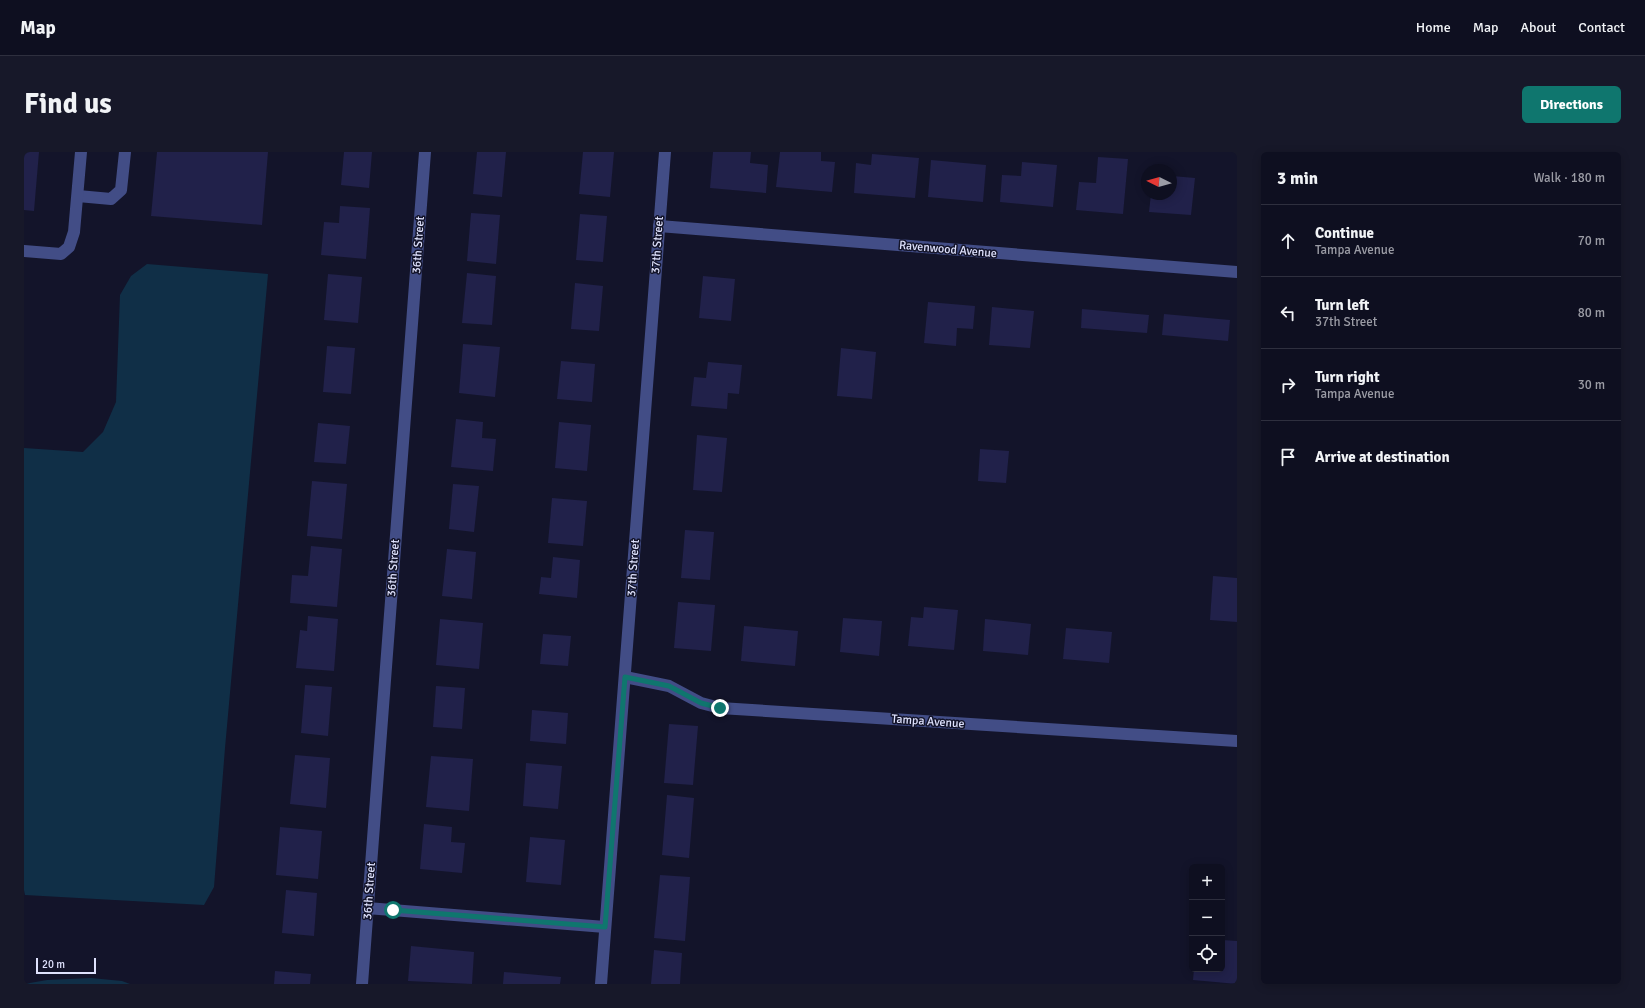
<!DOCTYPE html>
<meta charset="utf-8">
<style>
body{margin:0;font-family:Signika,sans-serif;background:#171829;color:#f1f3f6}
.controls{position:absolute;right:12px;bottom:12px;display:grid;overflow:hidden;border-radius:6px;box-shadow:0 2px 10px #0003}
.controls button{width:36px;height:36px;display:grid;place-items:center;padding:0;border:0;border-bottom:1px solid #2e2f3e;background:#0e0f20;color:#f1f3f6;font:20px sans-serif}
.compass{position:absolute;left:1117px;top:12px;width:36px;height:36px;border-radius:50%;background:#0e0f20;box-shadow:0 2px 10px #0003;rotate:275deg}
.scale{position:absolute;left:12px;bottom:10px;width:60px;box-sizing:border-box;padding-left:4px;border:2px solid #dfe2fd;border-top:0;font-size:11px;line-height:14px;white-space:nowrap;color:#dfe2fd;-webkit-text-stroke:3px #13142a;paint-order:stroke}
.stop{position:absolute;width:12px;height:12px;margin:-9px;border:3px solid #0f766e;border-radius:50%;background:#fff}
.stop.end{background:#0f766e;border-color:#fff;box-shadow:0 1px 4px #0008}
.list{margin:0;padding:0;list-style:none}
h2{display:flex;justify-content:space-between;align-items:center;height:52px;margin:0;padding:0 16px;font-size:17px}
h2 small{font-size:13px;font-weight:400;color:#9b9ca5}
.list li{display:grid;grid-template-columns:26px 1fr auto;gap:12px;align-items:center;box-sizing:border-box;height:72px;padding:0 16px;border-top:1px solid #2e2f3e}
.list b{display:block;font-size:15px;white-space:nowrap}
.list p{margin:0;font-size:13px;white-space:nowrap;color:#9b9ca5}
.list em{font-size:13px;font-style:normal;color:#9b9ca5}
.icon{flex:none;width:22px;height:22px;fill:none;stroke:currentColor;stroke-width:2;stroke-linecap:round;stroke-linejoin:round}
.map{position:relative;flex:none;width:1213px;height:832px;overflow:hidden;border-radius:6px}
header{display:flex;align-items:center;gap:24px;box-sizing:border-box;height:56px;padding:0 20px;background:#0e0f20;border-bottom:1px solid #2e2f3e}
header strong{font-size:19px}
nav{display:flex;gap:22px;margin-inline-start:auto;font-size:14px}
.intro{display:flex;align-items:center;justify-content:space-between;box-sizing:border-box;height:96px;padding:0 24px}
h1{margin:0;font-size:28px}
.button{padding:10px 18px;border-radius:6px;background:#0f766e;color:#fff;font-size:14px;font-weight:700}
main{display:flex;gap:24px;padding:0 24px}
aside{flex:1;background:#0e0f20;border-radius:6px;box-shadow:0 2px 10px #0003}
.map>svg:first-child{display:block}
.water{fill:#102f47}
.building{fill:#21214a}
.lines{fill:none;stroke-linecap:round;stroke-linejoin:round}
.minor{stroke:#424d86;stroke-width:12}
.route{stroke:#0f766e;stroke-width:5}
.labels{text-anchor:middle;stroke-width:3;stroke-linejoin:round;paint-order:stroke}
.street-label{font-size:12px;fill:#dfe2fd;stroke:#13142a}
</style>
<header>
<strong>Map</strong>
<nav><a>Home</a><a>Map</a><a>About</a><a>Contact</a></nav>
</header>
<div class="intro"><h1>Find us</h1><a class="button">Directions</a></div>
<main>
<div class="map">
<svg width="1213" height="832" viewBox="0 0 1213 832">
<rect width="100%" height="100%" fill="#13142a"/>
<!-- water -->
<g class="water">
<path d="M 123,112 L 244,122 L 201,596 L 190,735 L 180,753 L 1,743 L 0,738 L 0,296 L 59,300 L 79,280 L 92,250 L 96,143 L 107,124 Z"/>
<path d="M 67,826 L 98,829 L 106,832 L 0,832 L 23,828 Z"/>
</g>
<!-- building -->
<g class="building">
<path d="M 0,0 L 15,0 L 10,59 L 0,58 Z"/>
<path d="M 133,0 L 244,0 L 238,73 L 127,64 Z"/>
<path d="M 320,0 L 348,0 L 345,36 L 317,33 Z"/>
<path d="M 453,0 L 482,0 L 478,45 L 449,42 Z"/>
<path d="M 559,0 L 590,0 L 586,45 L 555,42 Z"/>
<path d="M 689,0 L 727,0 L 726,11 L 744,13 L 742,41 L 686,36 Z"/>
<path d="M 756,0 L 797,0 L 797,9 L 811,10 L 808,40 L 752,35 Z"/>
<path d="M 848,2 L 895,6 L 891,46 L 830,41 L 832,11 L 847,13 Z"/>
<path d="M 1074,5 L 1104,7 L 1099,62 L 1052,58 L 1055,30 L 1072,31 Z"/>
<path d="M 907,8 L 962,13 L 959,50 L 904,45 Z"/>
<path d="M 998,10 L 1033,13 L 1029,55 L 976,50 L 978,23 L 997,24 Z"/>
<path d="M 1148,24 L 1171,26 L 1167,63 L 1125,60 L 1127,42 L 1147,42 Z"/>
<path d="M 316,54 L 346,56 L 342,107 L 297,103 L 300,70 L 315,71 Z"/>
<path d="M 447,61 L 476,63 L 472,112 L 443,109 Z"/>
<path d="M 556,62 L 583,64 L 579,110 L 552,108 Z"/>
<path d="M 443,121 L 472,124 L 468,173 L 438,171 Z"/>
<path d="M 304,122 L 338,125 L 334,171 L 300,168 Z"/>
<path d="M 679,124 L 711,127 L 707,169 L 675,166 Z"/>
<path d="M 551,131 L 579,134 L 575,179 L 547,177 Z"/>
<path d="M 904,150 L 951,154 L 949,177 L 933,176 L 932,194 L 900,191 Z"/>
<path d="M 968,155 L 1010,159 L 1006,196 L 965,193 Z"/>
<path d="M 1058,157 L 1125,163 L 1123,181 L 1057,176 Z"/>
<path d="M 1140,162 L 1206,168 L 1204,189 L 1138,183 Z"/>
<path d="M 439,192 L 476,195 L 471,245 L 435,241 Z"/>
<path d="M 303,194 L 331,196 L 327,242 L 299,240 Z"/>
<path d="M 817,196 L 852,200 L 848,247 L 813,244 Z"/>
<path d="M 537,209 L 571,212 L 568,250 L 533,247 Z"/>
<path d="M 684,210 L 718,213 L 715,242 L 704,241 L 703,257 L 667,254 L 670,225 L 682,226 Z"/>
<path d="M 432,267 L 459,270 L 458,286 L 472,287 L 469,319 L 427,315 Z"/>
<path d="M 535,270 L 567,273 L 563,319 L 531,316 Z"/>
<path d="M 294,271 L 326,274 L 322,312 L 290,310 Z"/>
<path d="M 673,283 L 703,286 L 698,340 L 669,338 Z"/>
<path d="M 956,297 L 985,299 L 982,331 L 954,329 Z"/>
<path d="M 288,329 L 323,332 L 318,387 L 283,384 Z"/>
<path d="M 429,332 L 455,334 L 450,380 L 425,377 Z"/>
<path d="M 528,346 L 563,349 L 559,394 L 524,391 Z"/>
<path d="M 661,378 L 690,380 L 686,428 L 657,426 Z"/>
<path d="M 287,394 L 318,397 L 313,455 L 266,451 L 268,423 L 284,424 Z"/>
<path d="M 423,397 L 452,400 L 448,447 L 418,444 Z"/>
<path d="M 529,405 L 556,408 L 553,446 L 515,442 L 517,425 L 527,426 Z"/>
<path d="M 1189,424 L 1213,426 L 1213,470 L 1186,468 Z"/>
<path d="M 654,450 L 691,453 L 687,499 L 650,496 Z"/>
<path d="M 900,455 L 934,458 L 930,498 L 884,494 L 887,465 L 899,466 Z"/>
<path d="M 284,464 L 314,467 L 310,519 L 272,516 L 276,478 L 283,479 Z"/>
<path d="M 819,466 L 858,469 L 855,504 L 816,500 Z"/>
<path d="M 416,467 L 459,471 L 455,517 L 412,513 Z"/>
<path d="M 961,467 L 1007,472 L 1004,503 L 959,499 Z"/>
<path d="M 720,474 L 774,479 L 771,514 L 717,509 Z"/>
<path d="M 1042,476 L 1088,480 L 1085,511 L 1039,507 Z"/>
<path d="M 519,482 L 547,484 L 544,514 L 516,512 Z"/>
<path d="M 281,533 L 308,535 L 304,584 L 277,581 Z"/>
<path d="M 412,534 L 441,536 L 438,577 L 409,575 Z"/>
<path d="M 508,558 L 544,561 L 542,592 L 506,589 Z"/>
<path d="M 645,572 L 674,574 L 669,633 L 640,631 Z"/>
<path d="M 271,603 L 306,606 L 302,656 L 266,652 Z"/>
<path d="M 407,604 L 449,607 L 445,659 L 402,655 Z"/>
<path d="M 502,611 L 538,614 L 534,657 L 499,654 Z"/>
<path d="M 643,643 L 670,646 L 665,706 L 638,703 Z"/>
<path d="M 400,672 L 428,675 L 427,690 L 441,691 L 438,721 L 396,717 Z"/>
<path d="M 256,675 L 298,679 L 294,727 L 252,723 Z"/>
<path d="M 506,685 L 541,688 L 537,733 L 502,730 Z"/>
<path d="M 636,723 L 666,725 L 661,789 L 630,786 Z"/>
<path d="M 262,738 L 293,741 L 290,784 L 258,781 Z"/>
<path d="M 1198,788 L 1213,789 L 1213,832 L 1169,828 L 1170,817 L 1198,817 Z"/>
<path d="M 387,794 L 450,800 L 448,832 L 384,829 Z"/>
<path d="M 630,798 L 658,801 L 656,832 L 627,832 Z"/>
<path d="M 251,819 L 287,822 L 286,832 L 250,832 Z"/>
<path d="M 480,820 L 537,825 L 536,832 L 479,832 Z"/>
</g>
<g class="lines">
<!-- minor -->
<g class="minor">
<path d="M 54,44 L 87,47 L 97,38 L 101,0"/>
<path d="M 635,74 L 1213,120"/>
<path d="M 0,99 L 37,102 L 45,95 L 50,80 L 57,0"/>
<path d="M 601,525 L 645,534 L 677,551 L 696,556 L 1213,589"/>
<path d="M 343,756 L 581,775"/>
<path d="M 338,832 L 401,0"/>
<path d="M 577,832 L 641,0"/>
</g>
</g>
<g class="lines">
<!-- route -->
<path class="route" d="M 369,758 L 581,775 L 601,525 L 645,534 L 677,551 L 696,556"/>
</g>
<g class="labels">
<!-- street labels -->
<g class="street-label">
<text transform="translate(394 93) rotate(-86)" y="4">36th Street</text>
<text transform="translate(633 93) rotate(-86)" y="4">37th Street</text>
<text transform="translate(924 97) rotate(5)" y="4">Ravenwood Avenue</text>
<text transform="translate(369 416) rotate(-86)" y="4">36th Street</text>
<text transform="translate(609 416) rotate(-86)" y="4">37th Street</text>
<text transform="translate(904 569) rotate(4)" y="4">Tampa Avenue</text>
<text transform="translate(345 739) rotate(-86)" y="4">36th Street</text>
</g>
</g>
</svg>
<div class="controls">
<button>+</button>
<button>−</button>
<button><svg class="icon" aria-label="locate" viewBox="0 0 24 24"><circle cx="12" cy="12" r="6"/><path d="M12 2v4M12 18v4M2 12h4M18 12h4"/></svg></button>
</div>
<svg class="compass" viewBox="-18 -18 36 36"><path d="M0-13l5 13h-10z" fill="#e53935"/><path d="M0 13l5-13h-10z" fill="#9b9ca5"/></svg>
<div class="scale">20 m</div>
<div class="stop" style="left:369px;top:758px"></div>
<div class="stop end" style="left:696px;top:556px"></div>
</div>
<aside>
<h2>3 min<small>Walk · 180 m</small></h2>
<ul class="list">
<li><svg class="icon" aria-label="ahead" viewBox="0 0 24 24"><path d="M12 20V5M6 11l6-6 6 6"/></svg><div><b>Continue</b><p>Tampa Avenue</p></div><em>70 m</em></li>
<li><svg class="icon" aria-label="left" viewBox="0 0 24 24"><path d="M17 20v-9H6M10 6l-5 5 5 5"/></svg><div><b>Turn left</b><p>37th Street</p></div><em>80 m</em></li>
<li><svg class="icon" aria-label="right" viewBox="0 0 24 24"><path d="M7 20v-9h11M14 6l5 5-5 5"/></svg><div><b>Turn right</b><p>Tampa Avenue</p></div><em>30 m</em></li>
<li><svg class="icon" aria-label="arrive" viewBox="0 0 24 24"><path d="M6 21V4h12l-3 4 3 4H6"/></svg><div><b>Arrive at destination</b></div></li>
</ul>
</aside>
</main>
